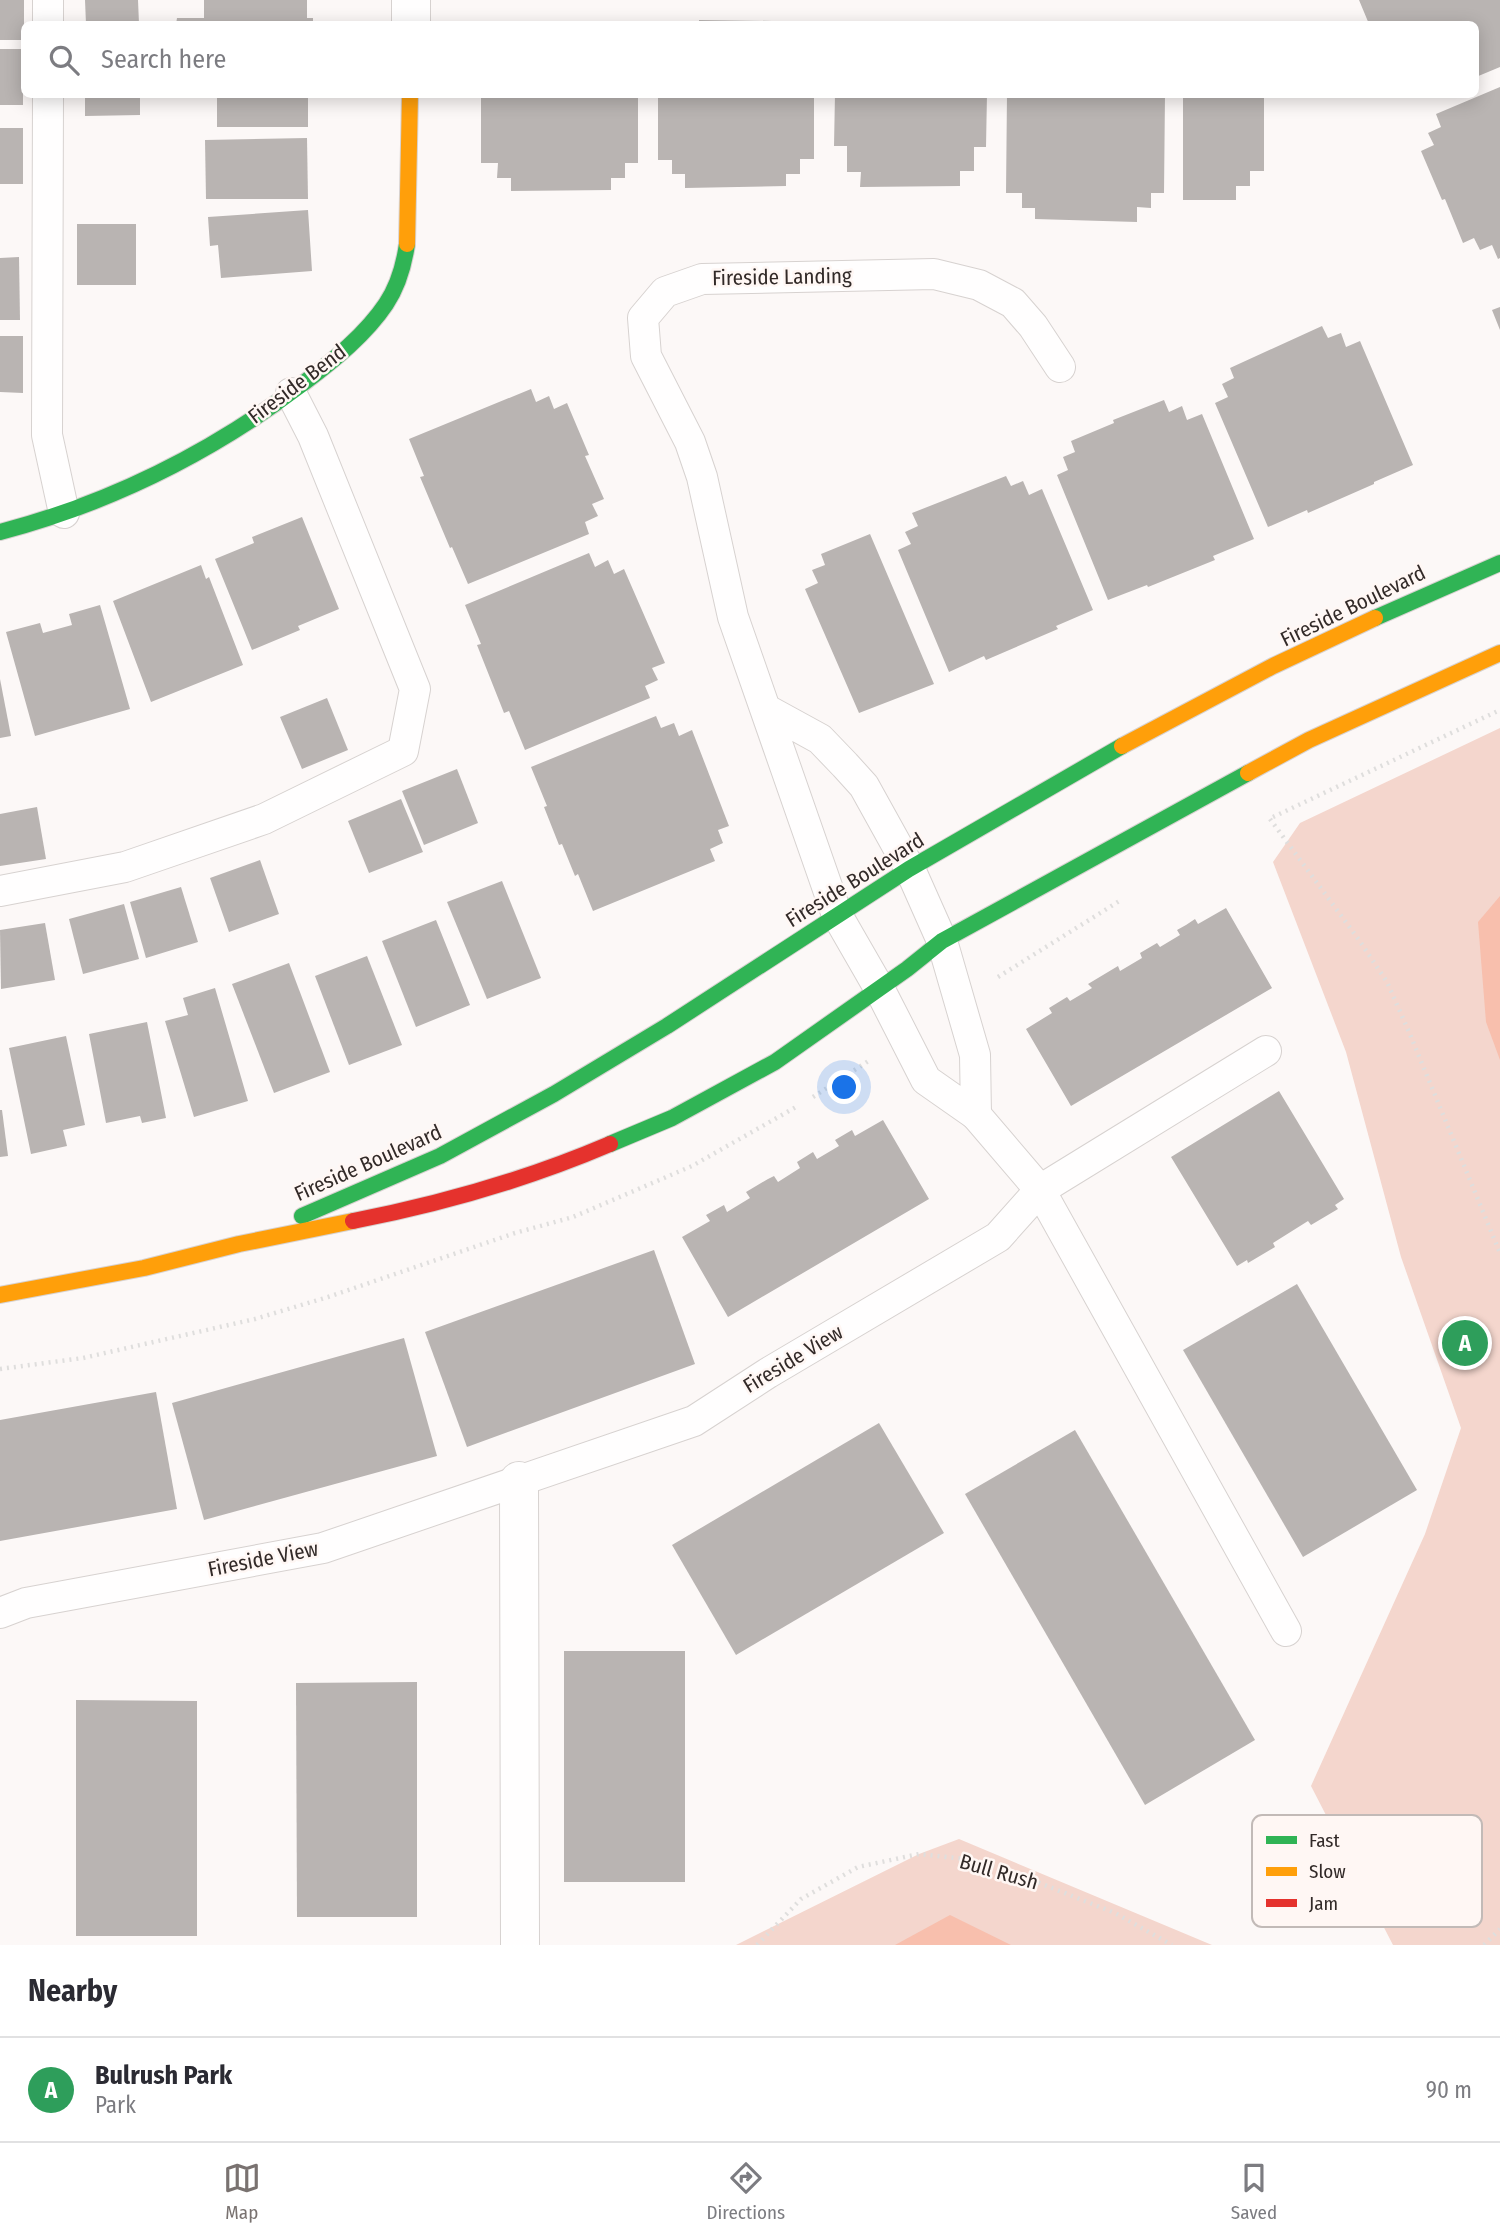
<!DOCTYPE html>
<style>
body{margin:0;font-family:"Fira Sans Condensed",sans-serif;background:#f2f2f3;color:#2b2b33}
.you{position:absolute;left:845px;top:1088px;width:24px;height:24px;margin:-18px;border:5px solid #fff;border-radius:50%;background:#1a73e8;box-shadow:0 0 0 10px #1a73e833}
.badge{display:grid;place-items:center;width:46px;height:46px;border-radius:50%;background:#797270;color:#fff;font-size:23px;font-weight:700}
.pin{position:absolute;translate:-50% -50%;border:4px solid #fff;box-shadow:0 2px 7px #0006}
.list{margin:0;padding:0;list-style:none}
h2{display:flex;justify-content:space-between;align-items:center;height:91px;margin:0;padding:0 28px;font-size:30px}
h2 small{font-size:23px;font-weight:400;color:#7c7c81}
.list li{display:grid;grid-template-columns:46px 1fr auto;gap:21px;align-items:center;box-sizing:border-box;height:105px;padding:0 28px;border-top:2px solid #e1e1e2}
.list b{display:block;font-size:26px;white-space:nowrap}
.list p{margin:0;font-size:23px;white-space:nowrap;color:#7c7c81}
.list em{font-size:23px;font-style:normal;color:#7c7c81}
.icon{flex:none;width:38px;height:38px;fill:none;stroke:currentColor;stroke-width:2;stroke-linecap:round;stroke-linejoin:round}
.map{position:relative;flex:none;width:1500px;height:1945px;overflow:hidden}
.search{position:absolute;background:#fff;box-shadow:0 4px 18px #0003;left:21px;right:21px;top:21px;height:77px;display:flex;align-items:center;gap:18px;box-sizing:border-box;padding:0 24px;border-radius:10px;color:#7c7c81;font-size:26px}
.sheet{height:196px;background:#fff}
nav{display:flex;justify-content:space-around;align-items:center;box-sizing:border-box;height:98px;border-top:2px solid #e1e1e2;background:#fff;font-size:19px;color:#7c7c81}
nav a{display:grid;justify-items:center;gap:4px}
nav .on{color:#797270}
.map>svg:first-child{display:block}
.green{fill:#f4d6cd}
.water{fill:#f8bfad}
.building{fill:#b9b4b2}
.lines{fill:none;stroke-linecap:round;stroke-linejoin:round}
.lane-casing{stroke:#d7d2d0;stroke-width:32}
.street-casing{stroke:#d7d2d0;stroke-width:40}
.fast-casing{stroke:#d7d2d0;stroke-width:18}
.slow-casing{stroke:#d7d2d0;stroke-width:18}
.jam-casing{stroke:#d7d2d0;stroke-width:18}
.path{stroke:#dfdedd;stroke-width:4.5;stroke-dasharray:2 5;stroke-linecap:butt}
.lane{stroke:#fffefe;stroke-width:30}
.street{stroke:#fffefe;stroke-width:38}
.fast{stroke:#30b455;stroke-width:16}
.slow{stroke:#ff9f0a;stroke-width:16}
.jam{stroke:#e5322d;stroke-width:16}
.labels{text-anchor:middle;stroke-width:5;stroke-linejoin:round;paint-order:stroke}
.street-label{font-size:21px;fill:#322a28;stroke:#fff7f4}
.key{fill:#fff7f4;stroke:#c2bab7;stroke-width:2}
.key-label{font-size:19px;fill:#322a28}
</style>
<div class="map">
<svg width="1500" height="1945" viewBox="0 0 1500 1945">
<rect width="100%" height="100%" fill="#fcf8f7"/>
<!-- green -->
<g class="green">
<path d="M 1500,728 L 1500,1945 L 1393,1945 L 1311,1786 L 1425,1534 L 1461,1428 L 1401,1257 L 1346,1052 L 1273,862 L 1300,823 Z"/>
<path d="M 959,1839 L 1212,1945 L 1217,1945 L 736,1945 L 919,1854 Z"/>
</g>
<!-- water -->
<g class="water">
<path d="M 1500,896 L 1500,1060 L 1486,1022 L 1478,922 Z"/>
<path d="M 950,1915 L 1011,1945 L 895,1945 Z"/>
</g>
<!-- building -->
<g class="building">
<rect x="0" y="0" width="24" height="40"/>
<path d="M 85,0 L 138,0 L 139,24 L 86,24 Z"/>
<path d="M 204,0 L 307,0 L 307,18 L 313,18 L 313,24 L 176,24 L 177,18 L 204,18 Z"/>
<path d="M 1359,0 L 1500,0 L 1500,67 L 1476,77 L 1476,24 L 1369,24 Z"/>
<path d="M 699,20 L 772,21 L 772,24 L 699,24 Z"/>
<rect x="0" y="49" width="23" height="56"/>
<path d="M 1500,87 L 1500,258 L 1498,259 L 1492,245 L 1480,250 L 1474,238 L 1463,243 L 1445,199 L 1442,200 L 1421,151 L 1434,145 L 1428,133 L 1441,127 L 1436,114 Z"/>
<path d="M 85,94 L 140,94 L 140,115 L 85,116 Z"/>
<rect x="217" y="94" width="91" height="33"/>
<path d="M 481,94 L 638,94 L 638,163 L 625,163 L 625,178 L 611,178 L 611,190 L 511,191 L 511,178 L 497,178 L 498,163 L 481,163 Z"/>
<path d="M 658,94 L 814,94 L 814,159 L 800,159 L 800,174 L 786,174 L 786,186 L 685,188 L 685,174 L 672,174 L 672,160 L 658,160 Z"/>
<path d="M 835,94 L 987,94 L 986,147 L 974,147 L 974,171 L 960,171 L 960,186 L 860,187 L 861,172 L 847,172 L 847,146 L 834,146 Z"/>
<path d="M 1007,94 L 1165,94 L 1164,193 L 1151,193 L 1151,208 L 1137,207 L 1137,222 L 1035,219 L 1035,208 L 1022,208 L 1022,193 L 1006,193 Z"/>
<path d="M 1183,94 L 1264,94 L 1264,171 L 1250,171 L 1250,186 L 1236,186 L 1236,200 L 1183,200 Z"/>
<rect x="0" y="128" width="23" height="56"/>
<path d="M 307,138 L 308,199 L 206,199 L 205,140 Z"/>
<path d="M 308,210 L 312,271 L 221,278 L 218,245 L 210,246 L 208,217 Z"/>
<rect x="77" y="224" width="59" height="61"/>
<path d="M 19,257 L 20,320 L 0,320 L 0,258 Z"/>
<path d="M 1500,307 L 1500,330 L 1492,310 Z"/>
<path d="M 1322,326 L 1328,338 L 1341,333 L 1346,347 L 1360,341 L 1413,465 L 1374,482 L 1374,484 L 1308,513 L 1307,510 L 1268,527 L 1215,403 L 1228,397 L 1222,384 L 1234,378 L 1230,368 Z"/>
<path d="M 0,336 L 23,336 L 23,393 L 0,392 Z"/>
<path d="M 531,389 L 536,402 L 549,396 L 554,409 L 567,403 L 589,455 L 585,456 L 604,499 L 592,504 L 598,516 L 585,522 L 589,534 L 468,584 L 452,547 L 450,548 L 420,477 L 424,476 L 409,439 Z"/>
<path d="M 1164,400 L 1169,412 L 1182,406 L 1187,420 L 1202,414 L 1254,539 L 1213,556 L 1215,560 L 1148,587 L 1147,585 L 1108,600 L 1057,475 L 1068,470 L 1063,457 L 1075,452 L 1071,441 L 1114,423 L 1113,420 Z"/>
<path d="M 1006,476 L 1011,486 L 1023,481 L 1029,495 L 1042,489 L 1093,610 L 1056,626 L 1058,629 L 986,660 L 984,656 L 949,672 L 898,550 L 911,544 L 905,532 L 918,526 L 912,513 Z"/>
<path d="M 302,517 L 339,609 L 298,626 L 300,630 L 252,650 L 215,559 L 254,543 L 252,537 Z"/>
<path d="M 870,534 L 934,684 L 859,713 L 805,589 L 818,583 L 812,570 L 825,565 L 821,554 Z"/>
<path d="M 589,553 L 595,567 L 608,560 L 614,574 L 624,569 L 665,663 L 652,668 L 658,680 L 645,686 L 650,698 L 525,750 L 509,711 L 504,713 L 477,645 L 481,644 L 465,605 Z"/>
<path d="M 201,565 L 206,579 L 209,577 L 243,665 L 151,702 L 113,601 Z"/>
<path d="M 100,605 L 130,709 L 35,736 L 6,632 L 40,623 L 43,633 L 72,625 L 69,614 Z"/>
<path d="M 0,679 L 11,736 L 0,738 Z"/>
<path d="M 327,698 L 348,750 L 302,769 L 280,717 Z"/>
<path d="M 656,716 L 661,728 L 674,723 L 679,736 L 692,730 L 729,826 L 718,830 L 723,843 L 710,849 L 715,861 L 593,911 L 578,874 L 575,876 L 562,844 L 559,845 L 544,807 L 547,806 L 531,767 Z"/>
<path d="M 457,769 L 478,823 L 424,845 L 402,791 Z"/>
<path d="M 401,799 L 423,852 L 369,873 L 348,821 Z"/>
<path d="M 37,807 L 46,859 L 0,866 L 0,814 Z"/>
<path d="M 260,860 L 279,914 L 229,932 L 210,878 Z"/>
<path d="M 502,881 L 541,978 L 487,999 L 447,902 Z"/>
<path d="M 181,887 L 198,942 L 146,958 L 130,902 Z"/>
<path d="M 124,904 L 139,959 L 83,974 L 69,919 Z"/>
<path d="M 1226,908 L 1272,988 L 1071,1106 L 1026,1029 L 1052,1013 L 1049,1008 L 1067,997 L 1070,1001 L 1092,988 L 1088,984 L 1118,966 L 1120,971 L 1142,958 L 1140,953 L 1157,943 L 1160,947 L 1180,935 L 1177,930 L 1186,925 L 1195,919 L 1198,924 Z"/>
<path d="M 436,920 L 470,1005 L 416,1027 L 382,941 Z"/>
<path d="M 45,923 L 55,980 L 1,989 L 0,930 Z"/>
<path d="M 367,956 L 402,1045 L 349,1065 L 315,976 Z"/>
<path d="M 289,963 L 330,1072 L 274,1093 L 232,984 Z"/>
<path d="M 215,988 L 248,1101 L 194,1117 L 165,1021 L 188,1015 L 183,998 Z"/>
<path d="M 147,1022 L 166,1118 L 142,1123 L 140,1116 L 106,1123 L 89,1034 Z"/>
<path d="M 66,1036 L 85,1125 L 63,1130 L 67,1146 L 31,1154 L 9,1048 Z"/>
<path d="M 1279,1091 L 1344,1199 L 1335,1205 L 1338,1209 L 1311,1225 L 1308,1221 L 1273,1243 L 1275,1247 L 1248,1263 L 1247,1260 L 1237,1266 L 1171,1157 Z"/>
<path d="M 0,1110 L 2,1110 L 8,1156 L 0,1157 Z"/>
<path d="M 883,1120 L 929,1199 L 728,1317 L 682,1237 L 710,1221 L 706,1215 L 724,1205 L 727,1212 L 750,1198 L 746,1192 L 768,1179 L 774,1176 L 778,1182 L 800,1168 L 797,1162 L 813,1152 L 817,1159 L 839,1146 L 835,1140 L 852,1130 L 855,1136 Z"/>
<path d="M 654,1250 L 695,1364 L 467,1447 L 425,1332 Z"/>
<path d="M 1297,1284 L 1417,1490 L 1303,1557 L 1183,1350 Z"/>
<path d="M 404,1338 L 437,1456 L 204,1520 L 172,1403 Z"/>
<path d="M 156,1392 L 177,1509 L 0,1541 L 0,1420 Z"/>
<path d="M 879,1423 L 944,1533 L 736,1655 L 672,1545 Z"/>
<path d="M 1075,1430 L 1255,1740 L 1145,1805 L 965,1494 Z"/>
<rect x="564" y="1651" width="121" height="231"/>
<path d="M 417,1682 L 417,1917 L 297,1917 L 296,1683 Z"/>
<path d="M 76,1700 L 197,1701 L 197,1936 L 76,1936 Z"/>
</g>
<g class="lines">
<!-- lane casing -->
<g class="lane-casing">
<g id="lane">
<path d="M 48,24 L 48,0"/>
<path d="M 48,94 L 47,435 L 64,513"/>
<path d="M 767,710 L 820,739 L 845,765 L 864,786 L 910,869 L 942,941 L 975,1055 L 976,1115 L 926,1080 L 879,988 L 837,915 L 733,617 L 702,477 L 690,442 L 646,356 L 643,318 L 665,292 L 702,279 L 934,274 L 979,285 L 1013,303 L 1033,326 L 1060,367"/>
<path d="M 0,891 L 125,867 L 264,819 L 403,751 L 415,689 L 313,436 L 291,393"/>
<path d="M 976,1115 L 1040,1190 L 1286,1631"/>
<path d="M 0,1613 L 26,1603 L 323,1548 L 694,1421 L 768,1373 L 998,1237 L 1040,1190 L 1266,1051"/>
</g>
</g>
<!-- street casing -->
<g class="street-casing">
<g id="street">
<path d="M 411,24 L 411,0"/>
<path d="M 519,1481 L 520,1945"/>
</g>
</g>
<!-- fast casing -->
<g class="fast-casing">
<g id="fast">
<path d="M 0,532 C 111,503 214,451 305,382 C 334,360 366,334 386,304 C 398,286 404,265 407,244"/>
<path d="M 1375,618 L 1500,563"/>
<path d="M 610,1144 L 672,1118 L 775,1062 L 907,969 L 942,941 L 1248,773"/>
<path d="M 302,1216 L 440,1156 L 554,1094 L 667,1026 L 909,869 L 1122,746"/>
</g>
</g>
<!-- slow casing -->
<g class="slow-casing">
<g id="slow">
<path d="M 407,244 L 410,94"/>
<path d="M 1122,746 L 1273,666 L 1375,618"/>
<path d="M 1248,773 L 1309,740 L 1500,653"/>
<path d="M 0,1295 L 144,1268 L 239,1244 L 353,1221"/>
</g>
</g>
<!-- jam casing -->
<g class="jam-casing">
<path id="jam" d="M 353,1221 C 441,1204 528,1179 610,1144"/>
</g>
<!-- path -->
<g class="path">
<path d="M 1273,817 L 1500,710"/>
<path d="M 1270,819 L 1359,940 L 1387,982 L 1409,1032 L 1500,1253"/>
<path d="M 998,977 L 1121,900"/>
<path d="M 813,1097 L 870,1060"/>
<path d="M 0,1369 L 83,1358 L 255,1319 L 328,1297 L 515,1233 L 573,1217 L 692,1166 L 796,1107"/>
<path d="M 757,1945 L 801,1899 L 858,1867 L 919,1854 L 975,1860 L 1032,1880 L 1115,1913 L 1172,1945"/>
<path d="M 1484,1945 L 1500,1929"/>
</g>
<!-- lane -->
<use href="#lane" class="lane"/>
<!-- street -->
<use href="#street" class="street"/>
<!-- fast -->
<use href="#fast" class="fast"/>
<!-- slow -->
<use href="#slow" class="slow"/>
<!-- jam -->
<use href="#jam" class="jam"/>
</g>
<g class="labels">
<!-- street labels -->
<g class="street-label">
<text transform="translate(782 277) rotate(-1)" y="7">Fireside Landing</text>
<text transform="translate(297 384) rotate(-37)" y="7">Fireside Bend</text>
<text transform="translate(1353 606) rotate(-26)" y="7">Fireside Boulevard</text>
<text transform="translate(855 880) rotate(-32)" y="7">Fireside Boulevard</text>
<text transform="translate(368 1163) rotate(-24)" y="7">Fireside Boulevard</text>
<text transform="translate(793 1359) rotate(-31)" y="7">Fireside View</text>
<text transform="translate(263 1559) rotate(-11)" y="7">Fireside View</text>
<text transform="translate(999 1872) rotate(16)" y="7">Bull Rush</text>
</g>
</g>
<!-- legend -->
<rect x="1252" y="1815" width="230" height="112" rx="10" class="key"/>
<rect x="1266" y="1836" width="31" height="8" fill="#30b455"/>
<rect x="1266" y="1867" width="31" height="9" fill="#ff9f0a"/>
<rect x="1266" y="1899" width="31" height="8" fill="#e5322d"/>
<g class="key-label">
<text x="1309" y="1847">Fast</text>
<text x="1309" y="1878">Slow</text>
<text x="1309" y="1910">Jam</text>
</g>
</svg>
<div class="you"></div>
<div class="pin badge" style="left:1465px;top:1343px;background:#2e9e5b">A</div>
<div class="search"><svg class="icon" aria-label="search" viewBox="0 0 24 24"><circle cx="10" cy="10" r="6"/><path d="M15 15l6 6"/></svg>Search here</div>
</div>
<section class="sheet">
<h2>Nearby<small></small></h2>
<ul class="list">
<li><span class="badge" style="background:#2e9e5b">A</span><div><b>Bulrush Park</b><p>Park</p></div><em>90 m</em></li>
</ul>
</section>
<nav>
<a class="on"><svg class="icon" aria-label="map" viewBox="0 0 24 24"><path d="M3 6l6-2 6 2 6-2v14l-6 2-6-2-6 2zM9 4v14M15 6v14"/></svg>Map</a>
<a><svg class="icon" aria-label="directions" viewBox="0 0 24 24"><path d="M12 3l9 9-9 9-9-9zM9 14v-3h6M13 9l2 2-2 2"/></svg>Directions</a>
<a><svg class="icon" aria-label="saved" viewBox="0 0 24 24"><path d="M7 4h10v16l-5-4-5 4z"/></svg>Saved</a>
</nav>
